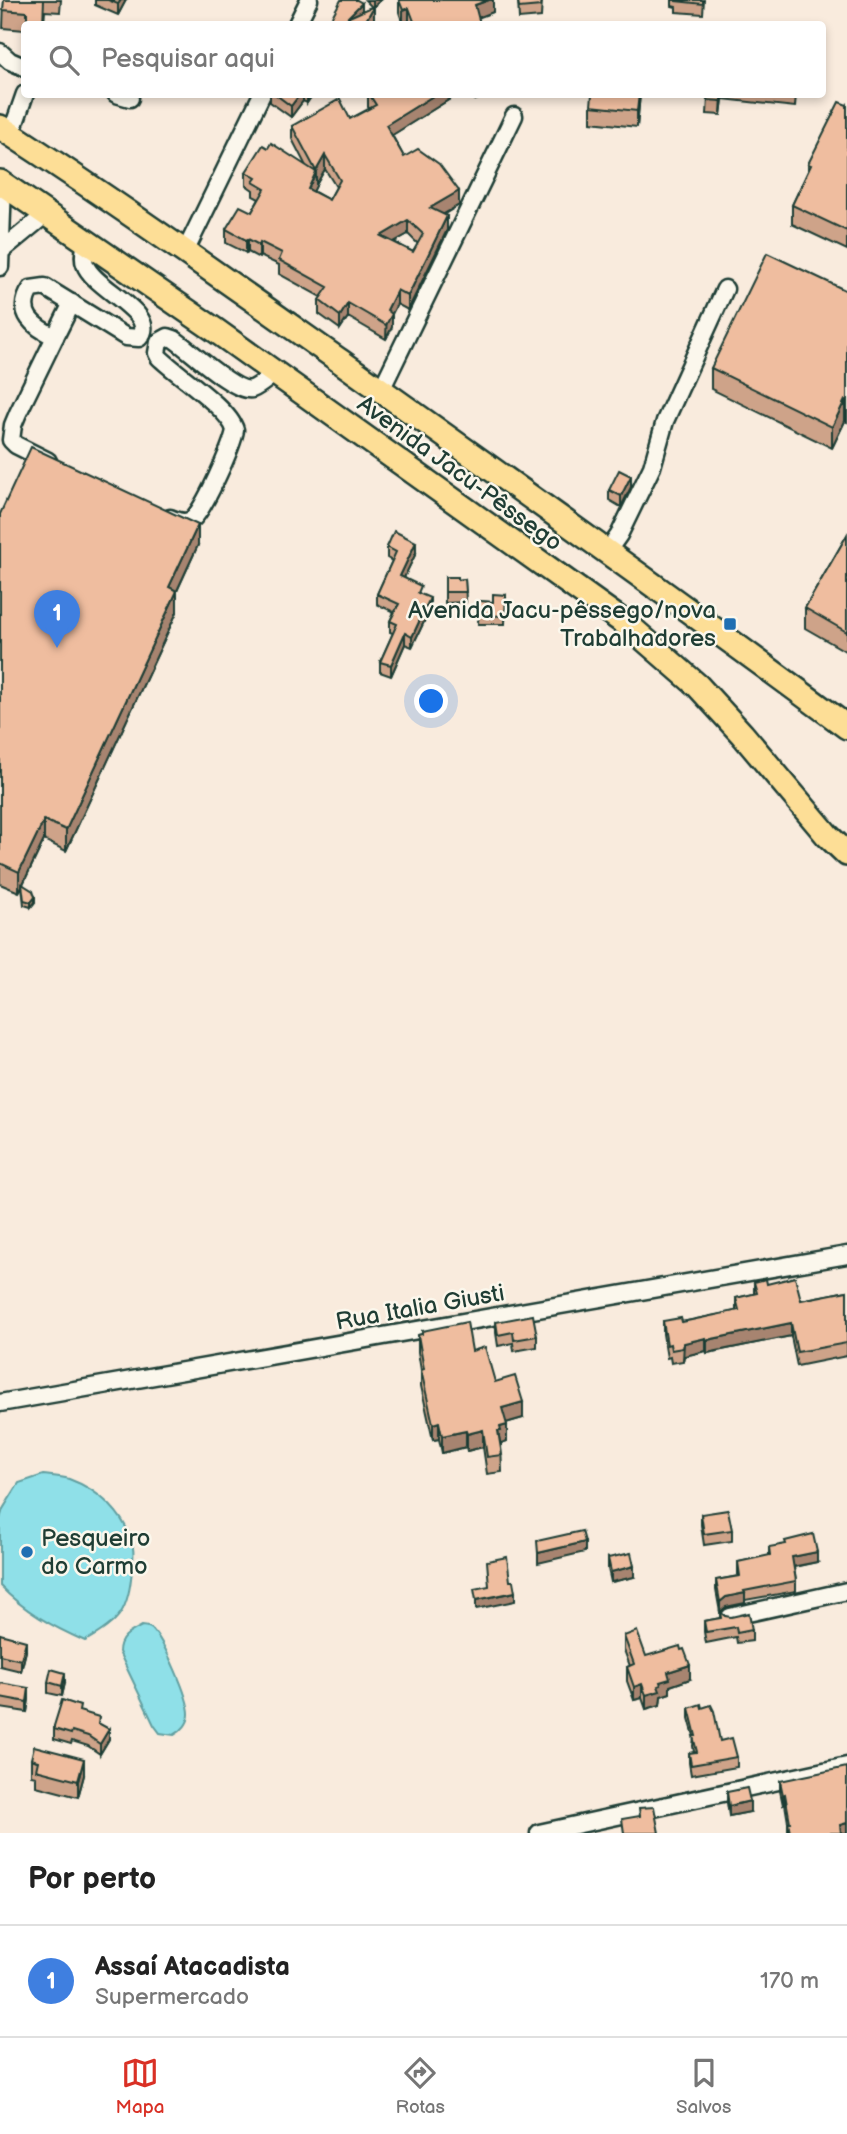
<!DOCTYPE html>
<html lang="pt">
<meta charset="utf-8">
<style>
body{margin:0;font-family:"Balsamiq Sans",sans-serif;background:#f2f2f2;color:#222}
.you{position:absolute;left:432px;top:702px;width:24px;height:24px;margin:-18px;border:5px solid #fff;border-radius:50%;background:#1a73e8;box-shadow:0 0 0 10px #1a73e833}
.badge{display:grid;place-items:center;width:46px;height:46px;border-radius:50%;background:#d93025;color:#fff;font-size:23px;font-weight:700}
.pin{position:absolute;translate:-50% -58px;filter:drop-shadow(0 2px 4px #0008)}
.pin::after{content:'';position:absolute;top:37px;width:24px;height:21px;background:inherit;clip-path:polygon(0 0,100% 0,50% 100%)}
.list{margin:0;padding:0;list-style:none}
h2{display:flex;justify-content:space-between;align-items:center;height:91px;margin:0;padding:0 28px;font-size:30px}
h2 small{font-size:23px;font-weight:400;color:#767676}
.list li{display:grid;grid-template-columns:46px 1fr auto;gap:21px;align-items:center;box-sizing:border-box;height:112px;padding:0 28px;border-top:2px solid #e0e0e0}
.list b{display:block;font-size:26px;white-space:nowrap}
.list p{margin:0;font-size:23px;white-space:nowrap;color:#767676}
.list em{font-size:23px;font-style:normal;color:#767676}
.icon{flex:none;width:38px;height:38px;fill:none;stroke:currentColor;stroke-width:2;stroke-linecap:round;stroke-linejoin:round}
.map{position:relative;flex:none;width:847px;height:1833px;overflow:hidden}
.search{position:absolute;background:#fff;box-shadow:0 4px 10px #0003;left:21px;right:21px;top:21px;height:77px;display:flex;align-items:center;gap:18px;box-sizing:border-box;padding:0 24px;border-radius:7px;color:#767676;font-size:26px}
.sheet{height:203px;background:#fff}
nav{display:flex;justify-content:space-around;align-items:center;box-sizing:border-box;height:98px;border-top:2px solid #e0e0e0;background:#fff;font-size:19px;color:#767676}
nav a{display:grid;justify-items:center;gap:4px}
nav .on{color:#d93025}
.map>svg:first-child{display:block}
.water{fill:#8fe0e8;stroke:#629fa0;stroke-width:2}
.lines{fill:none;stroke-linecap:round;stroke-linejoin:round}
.minor-casing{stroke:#1f3d34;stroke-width:21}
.highway-casing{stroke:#1f3d34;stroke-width:28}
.minor{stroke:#fbf7ec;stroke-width:16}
.highway{stroke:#fdde96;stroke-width:23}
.wall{fill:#cea389;stroke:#1f3d34;stroke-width:2;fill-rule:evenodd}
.shaded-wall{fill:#a7846f;stroke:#1f3d34;stroke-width:2}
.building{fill:#efbd9f;stroke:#1f3d34;stroke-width:2;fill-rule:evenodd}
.poi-dot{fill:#1f6fb2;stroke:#fbf7ec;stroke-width:2.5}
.labels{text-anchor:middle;stroke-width:5;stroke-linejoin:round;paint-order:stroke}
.street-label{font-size:24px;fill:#1f3d34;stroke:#fbf7ec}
.poi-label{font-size:24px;fill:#1f3d34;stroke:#fbf7ec;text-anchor:end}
</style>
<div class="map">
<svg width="847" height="1833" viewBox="0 0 847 1833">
<rect width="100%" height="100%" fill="#f9ebdd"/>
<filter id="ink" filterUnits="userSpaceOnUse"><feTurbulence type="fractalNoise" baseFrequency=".0143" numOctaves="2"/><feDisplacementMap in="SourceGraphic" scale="14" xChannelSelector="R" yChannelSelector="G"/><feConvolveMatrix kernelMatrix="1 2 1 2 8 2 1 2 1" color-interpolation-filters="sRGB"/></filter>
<g filter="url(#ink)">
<!-- water -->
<g class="water">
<path d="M 43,1475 C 51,1476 61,1476 69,1479 C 99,1490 127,1515 133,1548 C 134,1554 133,1563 132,1569 C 129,1610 120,1622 85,1641 C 53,1627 24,1611 0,1586 L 0,1519 L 3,1509 L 19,1483 Z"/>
<path d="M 142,1626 C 147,1627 148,1626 152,1629 C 164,1641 189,1697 189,1714 C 189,1723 182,1731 174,1735 L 160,1733 L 154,1725 L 119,1652 C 119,1637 130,1632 142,1626 Z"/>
</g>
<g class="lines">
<!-- minor casing -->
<g class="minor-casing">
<g id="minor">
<path d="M 297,24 L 309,0"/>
<path d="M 0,52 L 10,61 L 24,67"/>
<path d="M 116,94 L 130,98"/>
<path d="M 11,134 L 25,94"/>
<path d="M 1,251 L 46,214"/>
<path d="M 185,252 L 262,94"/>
<path d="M 0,267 L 3,184"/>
<path d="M 55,337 L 72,303"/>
<path d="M 381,390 L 514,116"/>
<path d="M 48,461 L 16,445 L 11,440 L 13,425 L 18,413 L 55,337 C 34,327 15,313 31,289 L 45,287 L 126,337 L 139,338 C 161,314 92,288 85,264 C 82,257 85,249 86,242"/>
<path d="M 170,518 C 177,521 184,524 191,520 C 202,515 233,444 235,430 C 229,408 177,375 159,357 L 157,353 L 159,342 L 168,337 L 174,339 C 189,349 236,394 252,389 C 260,386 268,378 275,373"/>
<path d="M 607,552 L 619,535 L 652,467 L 665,421 L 725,289"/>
<path d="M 0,1403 L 847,1255"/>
<path d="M 730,1617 L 847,1591"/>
<path d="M 539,1833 L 847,1766"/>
</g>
</g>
<!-- highway casing -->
<g class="highway-casing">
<g id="highway">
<path d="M 0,127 C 116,202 228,282 340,361 C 510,482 680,603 847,727"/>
<path d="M 0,182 L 215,330 L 629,626 L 698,686 L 742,734 L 827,835 L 847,854"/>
</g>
</g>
<!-- minor -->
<use href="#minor" class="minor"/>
<!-- highway -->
<use href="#highway" class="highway"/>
</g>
<!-- wall -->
<g class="wall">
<path d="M 4,0 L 61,0 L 60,12 L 45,11 L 44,24 L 24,24 L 24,30 L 3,28 Z"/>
<path d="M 95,0 L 126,0 L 118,15 L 95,5 Z"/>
<path d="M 365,0 L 381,0 L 374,6 L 374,22 L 373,24 L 328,24 L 372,7 Z"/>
<path d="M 399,0 L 493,0 L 493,12 L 478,17 L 480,24 L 410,24 L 409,21 L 403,24 L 399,12 Z"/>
<path d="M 518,0 L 542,0 L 541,17 L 519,19 Z"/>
<path d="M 672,0 L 704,0 L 703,14 L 676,12 L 676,7 L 672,6 Z"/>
<path d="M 270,94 L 313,94 L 307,103 L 303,101 L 291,117 L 270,102 Z"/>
<path d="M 368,94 L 458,94 L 392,135 L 404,157 L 459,205 L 443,215 L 447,230 L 408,310 L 397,304 L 392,313 L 392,327 L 386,339 L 348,317 L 340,329 L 319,314 L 319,300 L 321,297 L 279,274 L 279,265 L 260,256 L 259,258 L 248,252 L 246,253 L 226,243 L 226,229 L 252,212 L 259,199 L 253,196 L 253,190 L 246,185 L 246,172 L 268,148 L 306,166 L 292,139 L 292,126 L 350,119 L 370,109 L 368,107 ZM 325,169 L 336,187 L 329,200 L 313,191 L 316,184 L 316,185 ZM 408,234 L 418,244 L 413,252 L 394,242 Z"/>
<path d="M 460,94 L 494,94 L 475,100 L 474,96 L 461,98 Z"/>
<path d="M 640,94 L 637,127 L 591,122 L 591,106 Z"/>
<path d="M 689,94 L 796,94 L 795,107 L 723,99 L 721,115 L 707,114 L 708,98 L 689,97 Z"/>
<path d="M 847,105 L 847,250 L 792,224 L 792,205 L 808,171 L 808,164 Z"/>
<path d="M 847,291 L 847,422 L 845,421 L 832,448 L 711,389 L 711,368 Z"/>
<path d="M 631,487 L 621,507 L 609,500 L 609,490 Z"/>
<path d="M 0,514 L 198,545 L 177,591 L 177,612 L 66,851 L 44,840 L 23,884 L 35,902 L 31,907 L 24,905 L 22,886 L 19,892 L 0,884 Z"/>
<path d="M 847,535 L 847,652 L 805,628 L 805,608 Z"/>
<path d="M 387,547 L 416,553 L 404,577 L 421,595 L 430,609 L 412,647 L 405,644 L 391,676 L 380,672 L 380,662 L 393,633 L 390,632 L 390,621 L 394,612 L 377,604 L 377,594 L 392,561 L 387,558 Z"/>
<path d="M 445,577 L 458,580 L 465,579 L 466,602 L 445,603 Z"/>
<path d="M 506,595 L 505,624 L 478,624 L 479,601 L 493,602 Z"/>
<path d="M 754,1282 L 767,1284 L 801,1300 L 847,1291 L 847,1356 L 797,1366 L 791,1336 L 707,1353 L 706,1351 L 684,1356 L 683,1361 L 671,1363 L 670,1357 L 667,1358 L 663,1334 L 663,1321 L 682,1322 L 736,1311 L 736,1298 L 754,1294 Z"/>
<path d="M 496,1322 L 537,1336 L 537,1347 L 514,1351 L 513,1343 L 498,1346 L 496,1333 Z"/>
<path d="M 422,1331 L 472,1351 L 523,1418 L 506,1423 L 507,1441 L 501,1443 L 502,1472 L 487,1474 L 483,1447 L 467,1451 L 466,1447 L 442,1453 L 439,1439 L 433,1440 L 421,1386 L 421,1370 L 418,1352 L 418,1335 L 422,1334 Z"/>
<path d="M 701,1514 L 732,1530 L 732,1541 L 704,1545 L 701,1525 Z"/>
<path d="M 769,1547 L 817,1562 L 794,1567 L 796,1581 L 796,1591 L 745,1600 L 745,1603 L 726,1607 L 720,1612 L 716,1590 L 716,1580 L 738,1576 L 738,1562 L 769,1556 Z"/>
<path d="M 608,1558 L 634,1577 L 611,1582 L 608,1569 Z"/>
<path d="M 720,1612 L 725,1616 L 752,1630 L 752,1641 L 737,1643 L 736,1637 L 706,1643 L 704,1632 L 704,1621 L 720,1618 Z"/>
<path d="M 0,1634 L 26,1651 L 21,1671 L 0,1666 Z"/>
<path d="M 624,1636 L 646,1656 L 690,1679 L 670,1686 L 670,1693 L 661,1696 L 660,1705 L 646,1709 L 642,1698 L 634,1700 L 627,1681 L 627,1667 L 630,1666 L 624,1650 Z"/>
<path d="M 48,1682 L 65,1683 L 62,1696 L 48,1693 Z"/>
<path d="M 0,1683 L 29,1699 L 27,1712 L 0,1708 Z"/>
<path d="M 689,1708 L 702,1708 L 720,1741 L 737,1757 L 737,1767 L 691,1775 L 689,1763 L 689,1753 L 694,1752 L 693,1746 L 694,1736 L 689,1718 Z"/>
<path d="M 80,1712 L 99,1724 L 109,1739 L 100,1754 L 88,1746 L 72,1741 L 71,1744 L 54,1739 L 54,1726 Z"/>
<path d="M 31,1759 L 84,1775 L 78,1797 L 36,1786 L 36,1776 L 31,1775 Z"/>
<path d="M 780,1781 L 847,1833 L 788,1833 L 788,1822 L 785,1804 L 783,1805 L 780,1791 Z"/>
<path d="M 727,1792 L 750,1812 L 729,1816 L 727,1803 Z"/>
</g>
<!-- shaded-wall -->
<g class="shaded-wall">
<path d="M 121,0 L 126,0 L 118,15 L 118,4 Z"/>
<path d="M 373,0 L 381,0 L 374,6 L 374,22 L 373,24 L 364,24 L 373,8 Z"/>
<path d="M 489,0 L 493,0 L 493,12 L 475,19 L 475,5 Z"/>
<path d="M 362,3 L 362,18 L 347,18 Z"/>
<path d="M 409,8 L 409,21 L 403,24 L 403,10 Z"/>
<path d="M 300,94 L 303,94 L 303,101 L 291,117 L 291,106 Z"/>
<path d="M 307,94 L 313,94 L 307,103 Z"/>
<path d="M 436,94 L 458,94 L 386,139 L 386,125 Z"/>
<path d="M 475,94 L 494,94 L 475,100 Z"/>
<path d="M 639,94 L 640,94 L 637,127 L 637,111 Z"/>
<path d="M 722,94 L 723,94 L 723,99 L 721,115 Z"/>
<path d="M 325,155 L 325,169 L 316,185 L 316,171 Z"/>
<path d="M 316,172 L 316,186 L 308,202 L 308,189 Z"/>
<path d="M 459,191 L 459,205 L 430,222 L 430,208 Z"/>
<path d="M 447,216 L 447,230 L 408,310 L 408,296 Z"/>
<path d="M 408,220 L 408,234 L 381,249 L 381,236 Z"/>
<path d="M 248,239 L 248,252 L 246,253 L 246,240 Z"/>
<path d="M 260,242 L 260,256 L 259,258 L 259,245 Z"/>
<path d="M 397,290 L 397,304 L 391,316 L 392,314 L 392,327 L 386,339 L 387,310 Z"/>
<path d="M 348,303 L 348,317 L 340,329 L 340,316 Z"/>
<path d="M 845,400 L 845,421 L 832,448 L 832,427 Z"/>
<path d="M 631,476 L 631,487 L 621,507 L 621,496 Z"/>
<path d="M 198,525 L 198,545 L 169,608 L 169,587 Z"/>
<path d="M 416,542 L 416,553 L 400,586 L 400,576 Z"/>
<path d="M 177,591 L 177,612 L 66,851 L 66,830 Z"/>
<path d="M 430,598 L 430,609 L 412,647 L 412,637 Z"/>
<path d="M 405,633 L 405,644 L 391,676 L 391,665 Z"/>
<path d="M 44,820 L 44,840 L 19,892 L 19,872 Z"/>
<path d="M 35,897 L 35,902 L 31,907 L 31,902 Z"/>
<path d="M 791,1323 L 791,1336 L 707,1353 L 707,1340 Z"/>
<path d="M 706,1338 L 706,1351 L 684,1356 L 683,1361 L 684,1343 Z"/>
<path d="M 523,1402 L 523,1418 L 502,1424 L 502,1408 Z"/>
<path d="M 439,1422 L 439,1439 L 433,1440 L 433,1424 Z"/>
<path d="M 507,1425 L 507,1441 L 501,1443 L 501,1447 L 498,1431 L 500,1427 Z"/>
<path d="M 483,1430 L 483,1447 L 467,1451 L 467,1434 Z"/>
<path d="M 466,1431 L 466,1447 L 442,1453 L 442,1436 Z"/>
<path d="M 585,1542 L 585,1552 L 538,1563 L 538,1553 Z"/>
<path d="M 817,1552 L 817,1562 L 792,1567 L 792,1557 Z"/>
<path d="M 634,1566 L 634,1577 L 611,1582 L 611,1572 Z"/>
<path d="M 515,1592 L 515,1601 L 476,1609 L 476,1600 Z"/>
<path d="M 745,1593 L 745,1603 L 726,1607 L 720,1612 L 720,1602 L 726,1597 Z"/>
<path d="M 26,1641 L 26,1651 L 21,1671 L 21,1660 Z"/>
<path d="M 690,1665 L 690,1679 L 670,1686 L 670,1693 L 661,1696 L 660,1705 L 646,1709 L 646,1695 L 658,1686 L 660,1682 L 668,1672 Z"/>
<path d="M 65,1673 L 65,1683 L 62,1696 L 62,1686 Z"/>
<path d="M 642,1684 L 642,1698 L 634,1700 L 634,1687 Z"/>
<path d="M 29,1688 L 29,1699 L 27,1712 L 27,1702 Z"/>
<path d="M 109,1729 L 109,1739 L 100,1754 L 100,1744 Z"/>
<path d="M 84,1759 L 84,1775 L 78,1797 L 78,1781 Z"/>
<path d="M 785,1794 L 785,1804 L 783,1805 L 783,1795 Z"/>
<path d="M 750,1801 L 750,1812 L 729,1816 L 729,1806 Z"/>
<path d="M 847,1823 L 847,1833 L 840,1833 L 840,1825 Z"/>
</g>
<!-- building -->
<g class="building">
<path d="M 4,0 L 44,0 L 43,24 L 27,24 L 27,12 L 3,10 Z"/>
<path d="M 108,0 L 121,0 L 118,4 Z"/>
<path d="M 341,0 L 357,0 L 362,3 L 347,18 L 374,6 L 364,24 L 328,24 Z"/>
<path d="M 399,0 L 489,0 L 475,5 L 480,24 L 415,24 L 409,8 L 403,10 Z"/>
<path d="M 518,0 L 542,0 L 541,6 L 519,8 Z"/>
<path d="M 676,0 L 703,0 L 703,4 L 676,1 Z"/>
<path d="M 275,94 L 300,94 L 291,106 Z"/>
<path d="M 369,94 L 436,94 L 386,125 L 404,157 L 418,149 L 439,164 L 459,191 L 430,208 L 447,216 L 408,296 L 397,290 L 387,310 L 392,314 L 386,325 L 348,303 L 340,316 L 319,300 L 328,287 L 279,260 L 282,253 L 260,242 L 259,245 L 248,239 L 246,240 L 226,229 L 240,206 L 252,212 L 265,189 L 253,182 L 256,178 L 246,172 L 263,145 L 268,148 L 271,143 L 316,172 L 308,189 L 329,200 L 340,180 L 325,155 L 316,171 L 292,126 L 340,99 L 350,119 L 376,105 ZM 408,220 L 423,234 L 413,252 L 381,236 Z"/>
<path d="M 592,94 L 639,94 L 637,111 L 591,106 Z"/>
<path d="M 708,94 L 722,94 L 721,101 L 707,100 Z"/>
<path d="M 839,102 L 847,105 L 847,231 L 792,205 L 811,165 L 808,164 Z"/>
<path d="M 767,253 L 847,291 L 847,401 L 845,400 L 832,427 L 711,368 Z"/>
<path d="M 31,447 L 198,525 L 169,587 L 177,591 L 66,830 L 44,820 L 19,872 L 0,863 L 0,514 Z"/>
<path d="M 619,470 L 631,476 L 621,496 L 609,490 Z"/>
<path d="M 394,531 L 416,542 L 400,576 L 421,586 L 418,593 L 430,598 L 412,637 L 405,633 L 391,665 L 380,662 L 397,624 L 390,621 L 399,604 L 377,594 L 396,552 L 387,547 Z"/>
<path d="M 847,535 L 847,632 L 805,608 Z"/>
<path d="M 445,577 L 458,577 L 458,580 L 465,579 L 466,592 L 445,592 Z"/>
<path d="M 493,594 L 506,595 L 505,616 L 478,615 L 479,601 L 493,602 Z"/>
<path d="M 22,884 L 33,891 L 35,897 L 31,902 L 24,900 Z"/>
<path d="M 795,1277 L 801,1300 L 847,1291 L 847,1343 L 797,1352 L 791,1323 L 707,1340 L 706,1338 L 684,1343 L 683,1348 L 671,1350 L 670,1344 L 667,1345 L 663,1321 L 681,1318 L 682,1322 L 739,1310 L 736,1298 L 757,1293 L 754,1282 L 766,1279 L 767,1284 Z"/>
<path d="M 533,1315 L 537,1336 L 514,1340 L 513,1332 L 498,1335 L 496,1322 Z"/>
<path d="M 467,1322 L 472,1351 L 485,1347 L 495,1382 L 515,1376 L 523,1402 L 502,1408 L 507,1425 L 500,1427 L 501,1431 L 498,1431 L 502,1455 L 487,1457 L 483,1430 L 467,1434 L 466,1431 L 442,1436 L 439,1422 L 433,1424 L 421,1370 L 424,1369 L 418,1335 L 422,1334 L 422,1331 Z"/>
<path d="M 728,1510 L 732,1530 L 704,1534 L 701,1514 Z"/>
<path d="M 582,1531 L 585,1542 L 538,1553 L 537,1541 Z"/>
<path d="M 813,1534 L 817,1552 L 792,1557 L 796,1581 L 744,1591 L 745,1593 L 726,1597 L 720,1602 L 716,1580 L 740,1576 L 738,1562 L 770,1555 L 769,1547 L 786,1544 L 785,1541 Z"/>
<path d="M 631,1553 L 634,1566 L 611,1572 L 608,1558 Z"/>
<path d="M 507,1557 L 510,1581 L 513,1581 L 515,1592 L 476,1600 L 474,1589 L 489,1586 L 487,1561 Z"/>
<path d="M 720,1612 L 725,1616 L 731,1617 L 749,1613 L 752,1630 L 737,1633 L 736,1627 L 706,1632 L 704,1621 L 721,1618 Z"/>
<path d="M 637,1631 L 646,1656 L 680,1646 L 681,1650 L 684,1649 L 690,1665 L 668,1672 L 670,1679 L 660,1682 L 661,1685 L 658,1686 L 660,1691 L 646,1695 L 642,1684 L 634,1687 L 627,1667 L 634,1664 L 624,1636 Z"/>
<path d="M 0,1634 L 26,1641 L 21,1660 L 0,1655 Z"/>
<path d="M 51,1669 L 65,1673 L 62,1686 L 48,1682 Z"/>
<path d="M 0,1683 L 29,1688 L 27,1702 L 0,1697 Z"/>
<path d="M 62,1700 L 80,1706 L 79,1711 L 99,1717 L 98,1723 L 109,1729 L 100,1744 L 88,1736 L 72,1731 L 71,1734 L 54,1729 L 54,1726 Z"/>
<path d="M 701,1704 L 702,1708 L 711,1705 L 714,1711 L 720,1741 L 732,1738 L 737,1757 L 691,1765 L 689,1753 L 697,1752 L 693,1736 L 696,1736 L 689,1708 Z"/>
<path d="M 34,1746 L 84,1759 L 78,1781 L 36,1770 L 38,1761 L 31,1759 Z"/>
<path d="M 847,1767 L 847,1823 L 840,1825 L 841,1833 L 790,1833 L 788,1822 L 790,1822 L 785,1794 L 783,1795 L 780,1781 Z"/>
<path d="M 747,1788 L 750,1801 L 729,1806 L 727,1792 Z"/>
<path d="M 654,1807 L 659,1833 L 624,1833 L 622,1819 L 640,1816 L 639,1808 Z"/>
</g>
</g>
<!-- markers -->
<g class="poi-dot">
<rect x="723" y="617" width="14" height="14" rx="3.5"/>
<circle cx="27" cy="1552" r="7"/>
</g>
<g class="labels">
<!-- street labels -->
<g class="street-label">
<text transform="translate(460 473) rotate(36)" y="8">Avenida Jacu-Pêssego</text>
<text transform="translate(420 1307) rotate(-10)" y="8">Rua Italia Giusti</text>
</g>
<!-- poi labels -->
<g class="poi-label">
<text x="716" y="618">Avenida Jacu-pêssego/nova<tspan x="716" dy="28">Trabalhadores</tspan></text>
<text x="41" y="1546" text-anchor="start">Pesqueiro<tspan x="41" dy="28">do Carmo</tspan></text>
</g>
</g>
</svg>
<div class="you"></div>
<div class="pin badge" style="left:57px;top:648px;background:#3f7fe0">1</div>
<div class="search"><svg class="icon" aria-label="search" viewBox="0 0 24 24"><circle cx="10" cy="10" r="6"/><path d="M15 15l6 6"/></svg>Pesquisar aqui</div>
</div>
<section class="sheet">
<h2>Por perto<small></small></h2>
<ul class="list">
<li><span class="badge" style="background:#3f7fe0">1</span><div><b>Assaí Atacadista</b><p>Supermercado</p></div><em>170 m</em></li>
</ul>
</section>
<nav>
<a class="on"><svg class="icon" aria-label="map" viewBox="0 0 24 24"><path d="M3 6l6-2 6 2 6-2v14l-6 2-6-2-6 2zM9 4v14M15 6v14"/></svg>Mapa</a>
<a><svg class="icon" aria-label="directions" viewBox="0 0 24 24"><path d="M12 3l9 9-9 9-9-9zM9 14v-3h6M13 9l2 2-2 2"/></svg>Rotas</a>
<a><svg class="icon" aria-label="saved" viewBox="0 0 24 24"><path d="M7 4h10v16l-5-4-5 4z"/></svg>Salvos</a>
</nav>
